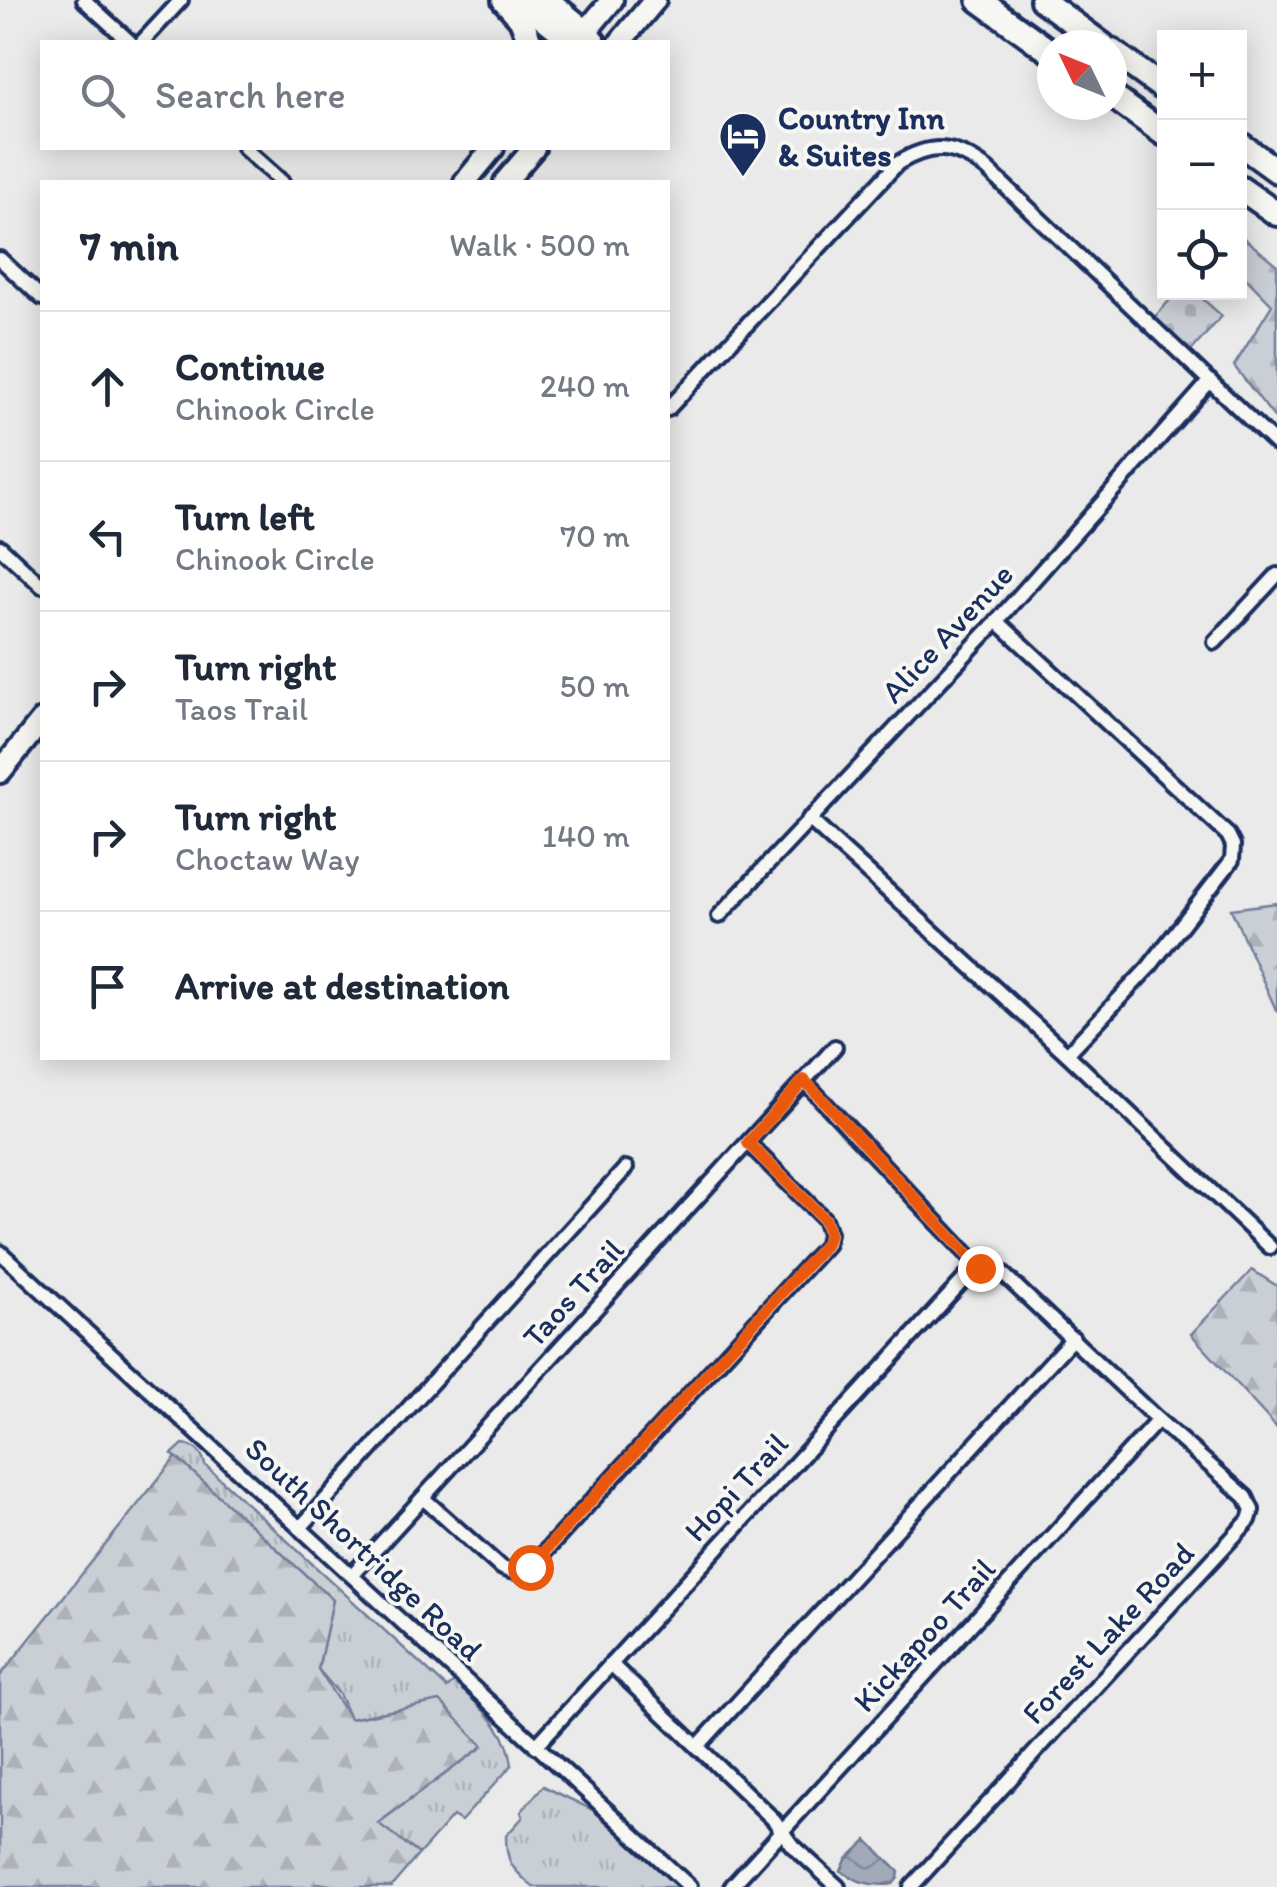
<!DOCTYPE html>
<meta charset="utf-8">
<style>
body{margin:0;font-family:Itim,sans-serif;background:#f2f2f3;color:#1f2937}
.controls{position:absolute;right:30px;top:30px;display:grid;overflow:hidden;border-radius:0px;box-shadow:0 5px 25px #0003}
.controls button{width:90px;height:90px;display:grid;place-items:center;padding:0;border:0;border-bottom:2px solid #e0e1e3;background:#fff;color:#1f2937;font:50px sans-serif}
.compass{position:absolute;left:1037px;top:30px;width:90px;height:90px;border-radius:50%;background:#fff;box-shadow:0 5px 25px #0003;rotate:313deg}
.stop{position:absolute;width:30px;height:30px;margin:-22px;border:8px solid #ea580c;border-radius:50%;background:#fff}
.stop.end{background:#ea580c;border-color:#fff;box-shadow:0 2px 10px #0008}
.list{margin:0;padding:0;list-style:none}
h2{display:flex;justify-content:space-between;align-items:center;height:130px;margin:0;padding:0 40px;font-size:42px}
h2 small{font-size:32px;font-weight:400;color:#747a83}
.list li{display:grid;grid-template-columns:65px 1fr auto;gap:30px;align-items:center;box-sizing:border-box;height:150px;padding:0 40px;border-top:2px solid #e0e1e3}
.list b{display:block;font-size:38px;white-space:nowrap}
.list p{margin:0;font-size:32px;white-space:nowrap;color:#747a83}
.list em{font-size:32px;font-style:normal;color:#747a83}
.icon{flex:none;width:55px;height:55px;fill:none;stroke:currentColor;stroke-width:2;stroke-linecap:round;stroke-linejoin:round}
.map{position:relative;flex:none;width:1277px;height:1887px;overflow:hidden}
.search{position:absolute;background:#fff;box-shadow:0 5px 25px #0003;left:40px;top:40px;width:630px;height:110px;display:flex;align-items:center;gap:25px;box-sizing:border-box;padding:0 35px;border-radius:0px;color:#747a83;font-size:38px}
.panel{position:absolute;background:#fff;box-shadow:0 5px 25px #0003;left:40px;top:180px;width:630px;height:880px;border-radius:0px}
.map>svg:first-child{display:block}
.grass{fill:url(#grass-tufts);stroke:#727e9a;stroke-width:2.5}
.forest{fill:url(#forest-firs);stroke:#727e9a;stroke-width:2.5}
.cemetery{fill:url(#cemetery-stones);stroke:#727e9a;stroke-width:2.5}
.water{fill:url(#water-waves);stroke:#6c7995;stroke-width:2.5}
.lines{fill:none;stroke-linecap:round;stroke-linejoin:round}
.street-casing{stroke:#1b2f5e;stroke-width:20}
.primary-casing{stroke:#1b2f5e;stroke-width:28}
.highway-casing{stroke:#1b2f5e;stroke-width:30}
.street{stroke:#f6f6f2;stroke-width:12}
.primary{stroke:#f6f6f2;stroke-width:20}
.highway{stroke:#f6f6f2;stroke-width:22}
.route{stroke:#ea580c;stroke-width:12}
.labels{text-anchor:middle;stroke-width:8;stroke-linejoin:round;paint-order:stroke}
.poi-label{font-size:32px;font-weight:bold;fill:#1b2f5e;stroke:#f6f6f2;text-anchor:start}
.street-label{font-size:32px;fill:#1b2f5e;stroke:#f6f6f2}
</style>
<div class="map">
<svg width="1277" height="1887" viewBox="0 0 1277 1887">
<defs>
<pattern id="grass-tufts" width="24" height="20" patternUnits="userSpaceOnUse" patternTransform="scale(2.5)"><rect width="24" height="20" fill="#caced5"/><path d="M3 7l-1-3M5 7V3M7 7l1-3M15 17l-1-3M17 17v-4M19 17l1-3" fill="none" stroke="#adb1b9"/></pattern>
<pattern id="forest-firs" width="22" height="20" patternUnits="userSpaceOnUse" patternTransform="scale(2.5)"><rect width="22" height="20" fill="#caced5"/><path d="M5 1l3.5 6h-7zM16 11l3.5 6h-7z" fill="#adb1b9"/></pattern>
<pattern id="cemetery-stones" width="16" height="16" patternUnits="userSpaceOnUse" patternTransform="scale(2.5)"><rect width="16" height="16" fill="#caced5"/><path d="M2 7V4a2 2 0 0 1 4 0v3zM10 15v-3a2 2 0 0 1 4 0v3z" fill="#adb1b9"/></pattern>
<pattern id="water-waves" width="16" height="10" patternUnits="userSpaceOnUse" patternTransform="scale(2.5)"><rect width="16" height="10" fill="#a2aaba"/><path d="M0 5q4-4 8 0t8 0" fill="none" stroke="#838b9a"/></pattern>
</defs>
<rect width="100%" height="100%" fill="#e9eae9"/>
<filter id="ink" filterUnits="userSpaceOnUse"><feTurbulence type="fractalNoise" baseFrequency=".01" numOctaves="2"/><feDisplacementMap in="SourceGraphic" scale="20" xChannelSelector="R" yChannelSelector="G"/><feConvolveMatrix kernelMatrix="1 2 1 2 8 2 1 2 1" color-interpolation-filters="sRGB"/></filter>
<g filter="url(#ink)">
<!-- grass -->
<g class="grass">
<path d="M 183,1444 C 195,1445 203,1454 205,1465 L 447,1688 L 454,1682 C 479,1706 509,1729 512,1765 L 461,1821 L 453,1816 L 419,1854 L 377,1824 L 482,1747 L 440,1701 L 350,1719 L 339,1694 L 318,1669 L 333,1600 L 172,1454 Z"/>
<path d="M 543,1786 L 593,1810 L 678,1887 L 533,1887 C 513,1869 506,1864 506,1836 L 523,1817 L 521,1812 Z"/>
</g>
<!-- forest -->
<g class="forest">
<path d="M 1240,235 L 1277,265 L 1277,421 L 1234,366 L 1272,305 L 1240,272 Z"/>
<path d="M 1277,903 L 1277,1012 L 1231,909 Z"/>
<path d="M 1252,1270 L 1277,1286 L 1277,1428 L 1191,1334 Z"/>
<path d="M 176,1457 L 333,1600 L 318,1669 L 350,1719 L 440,1701 L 483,1746 L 378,1823 L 419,1854 L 391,1887 L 342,1887 L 318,1883 L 312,1887 L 0,1887 L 0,1676 Z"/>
</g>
<!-- cemetery -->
<path class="cemetery" d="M 1177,292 L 1196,293 L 1222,316 L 1191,351 L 1154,318 Z"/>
<!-- water -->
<path class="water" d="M 867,1840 L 899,1872 L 898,1878 L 893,1884 C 873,1887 856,1882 841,1871 L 846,1860 Z"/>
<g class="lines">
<!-- street casing -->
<g class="street-casing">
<g id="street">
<path d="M 84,0 L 130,42"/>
<path d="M 142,42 L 181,0"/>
<path d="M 244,148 L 282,182"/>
<path d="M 0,259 L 42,298"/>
<path d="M 668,409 L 898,163 C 932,142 955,145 987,169 L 1277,445"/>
<path d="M 0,547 L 42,586"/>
<path d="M 997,621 L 1228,835 L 1233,845 L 1232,860 L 1149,967 L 1067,1054"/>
<path d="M 1215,642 L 1277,575"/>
<path d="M 809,819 L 1067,1054 L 1270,1247"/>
<path d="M 719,916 L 997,621 L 1210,381"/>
<path d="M 804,1081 L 980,1268 L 991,1267 L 1001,1272 L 1158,1420 L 1246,1497 L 1252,1510 L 1249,1520 L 911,1887"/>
<path d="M 0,1252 L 690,1887"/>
<path d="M 423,1498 L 499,1566 C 511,1573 518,1574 531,1567 L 827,1244 L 829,1233 L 824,1219 L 748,1143"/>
<path d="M 300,1528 L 626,1168"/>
<path d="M 352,1575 L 835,1047"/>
<path d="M 611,1664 L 774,1820 L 791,1844 L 838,1887"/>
<path d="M 536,1746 L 968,1275 L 980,1268"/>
<path d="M 698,1746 L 1073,1338"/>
<path d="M 731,1887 L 1158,1420"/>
</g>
</g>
<!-- primary casing -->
<g class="primary-casing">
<g id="primary">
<path d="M 578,41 L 612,0"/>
<path d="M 620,42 L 655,0"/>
<path d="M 465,182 L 493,148"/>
<path d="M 505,182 L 534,148"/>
<path d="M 0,772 L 42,720"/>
</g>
</g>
<!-- highway casing -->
<g class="highway-casing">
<g id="highway">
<path d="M 504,0 L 521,19 L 530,42"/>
<path d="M 521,0 L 574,42"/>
<path d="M 547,0 L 586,32 L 594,42"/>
<path d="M 979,0 L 1052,53"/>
<path d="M 1042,0 L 1103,45"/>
<path d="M 1112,51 L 1164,89"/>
<path d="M 1112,96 L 1164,134"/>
<path d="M 1240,144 L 1277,171"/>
<path d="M 1240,188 L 1277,214"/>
</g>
</g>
<!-- street -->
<use href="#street" class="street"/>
<!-- primary -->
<use href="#primary" class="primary"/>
<!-- highway -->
<use href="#highway" class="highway"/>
</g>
</g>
<g class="lines" filter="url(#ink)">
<!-- route -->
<path class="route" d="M 530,1567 L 826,1244 L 829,1233 L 824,1219 L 748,1143 L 804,1080 L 980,1268"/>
</g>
<!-- icons -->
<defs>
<g id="hotel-pin" transform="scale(2.5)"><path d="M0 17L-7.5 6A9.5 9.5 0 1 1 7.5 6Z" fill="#1b2f5e" stroke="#f6f6f2"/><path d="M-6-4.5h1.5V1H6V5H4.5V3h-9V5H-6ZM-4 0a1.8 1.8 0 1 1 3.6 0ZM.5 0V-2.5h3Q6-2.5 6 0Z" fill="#fff"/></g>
</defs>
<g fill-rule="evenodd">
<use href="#hotel-pin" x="743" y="136"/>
</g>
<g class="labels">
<!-- poi labels -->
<g class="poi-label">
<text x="778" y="129">Country Inn<tspan x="778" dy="37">&amp; Suites</tspan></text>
</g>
<!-- street labels -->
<g class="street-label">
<text transform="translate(947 633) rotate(-47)" y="11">Alice Avenue</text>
<text transform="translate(573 1293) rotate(-48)" y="11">Taos Trail</text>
<text transform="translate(736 1487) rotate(-47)" y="11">Hopi Trail</text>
<text transform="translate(364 1549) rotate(43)" y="11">South Shortridge Road</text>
<text transform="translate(1108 1633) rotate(-47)" y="11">Forest Lake Road</text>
<text transform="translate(924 1635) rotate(-48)" y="11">Kickapoo Trail</text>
</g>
</g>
</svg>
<div class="controls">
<button>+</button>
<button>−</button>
<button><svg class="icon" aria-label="locate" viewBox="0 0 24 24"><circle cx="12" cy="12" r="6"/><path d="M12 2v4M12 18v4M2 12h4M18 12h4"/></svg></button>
</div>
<svg class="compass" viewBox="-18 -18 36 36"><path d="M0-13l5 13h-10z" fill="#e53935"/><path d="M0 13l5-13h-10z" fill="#747a83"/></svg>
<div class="stop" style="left:530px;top:1567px"></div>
<div class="stop end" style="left:980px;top:1268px"></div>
<div class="search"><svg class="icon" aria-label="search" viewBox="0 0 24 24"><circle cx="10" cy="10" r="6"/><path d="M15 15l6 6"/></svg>Search here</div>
<section class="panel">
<h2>7 min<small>Walk · 500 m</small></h2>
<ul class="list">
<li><svg class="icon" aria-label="ahead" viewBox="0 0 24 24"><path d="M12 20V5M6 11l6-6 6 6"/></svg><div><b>Continue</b><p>Chinook Circle</p></div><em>240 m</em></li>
<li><svg class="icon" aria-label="left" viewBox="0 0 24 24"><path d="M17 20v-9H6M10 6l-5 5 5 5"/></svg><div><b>Turn left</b><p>Chinook Circle</p></div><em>70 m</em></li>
<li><svg class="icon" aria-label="right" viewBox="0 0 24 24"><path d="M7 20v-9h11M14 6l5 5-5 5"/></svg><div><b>Turn right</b><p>Taos Trail</p></div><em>50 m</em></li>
<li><svg class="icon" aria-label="right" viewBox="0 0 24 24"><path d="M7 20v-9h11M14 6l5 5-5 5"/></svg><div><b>Turn right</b><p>Choctaw Way</p></div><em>140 m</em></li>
<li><svg class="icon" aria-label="arrive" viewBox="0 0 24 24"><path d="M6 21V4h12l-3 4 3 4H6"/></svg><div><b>Arrive at destination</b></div></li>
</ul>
</section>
</div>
